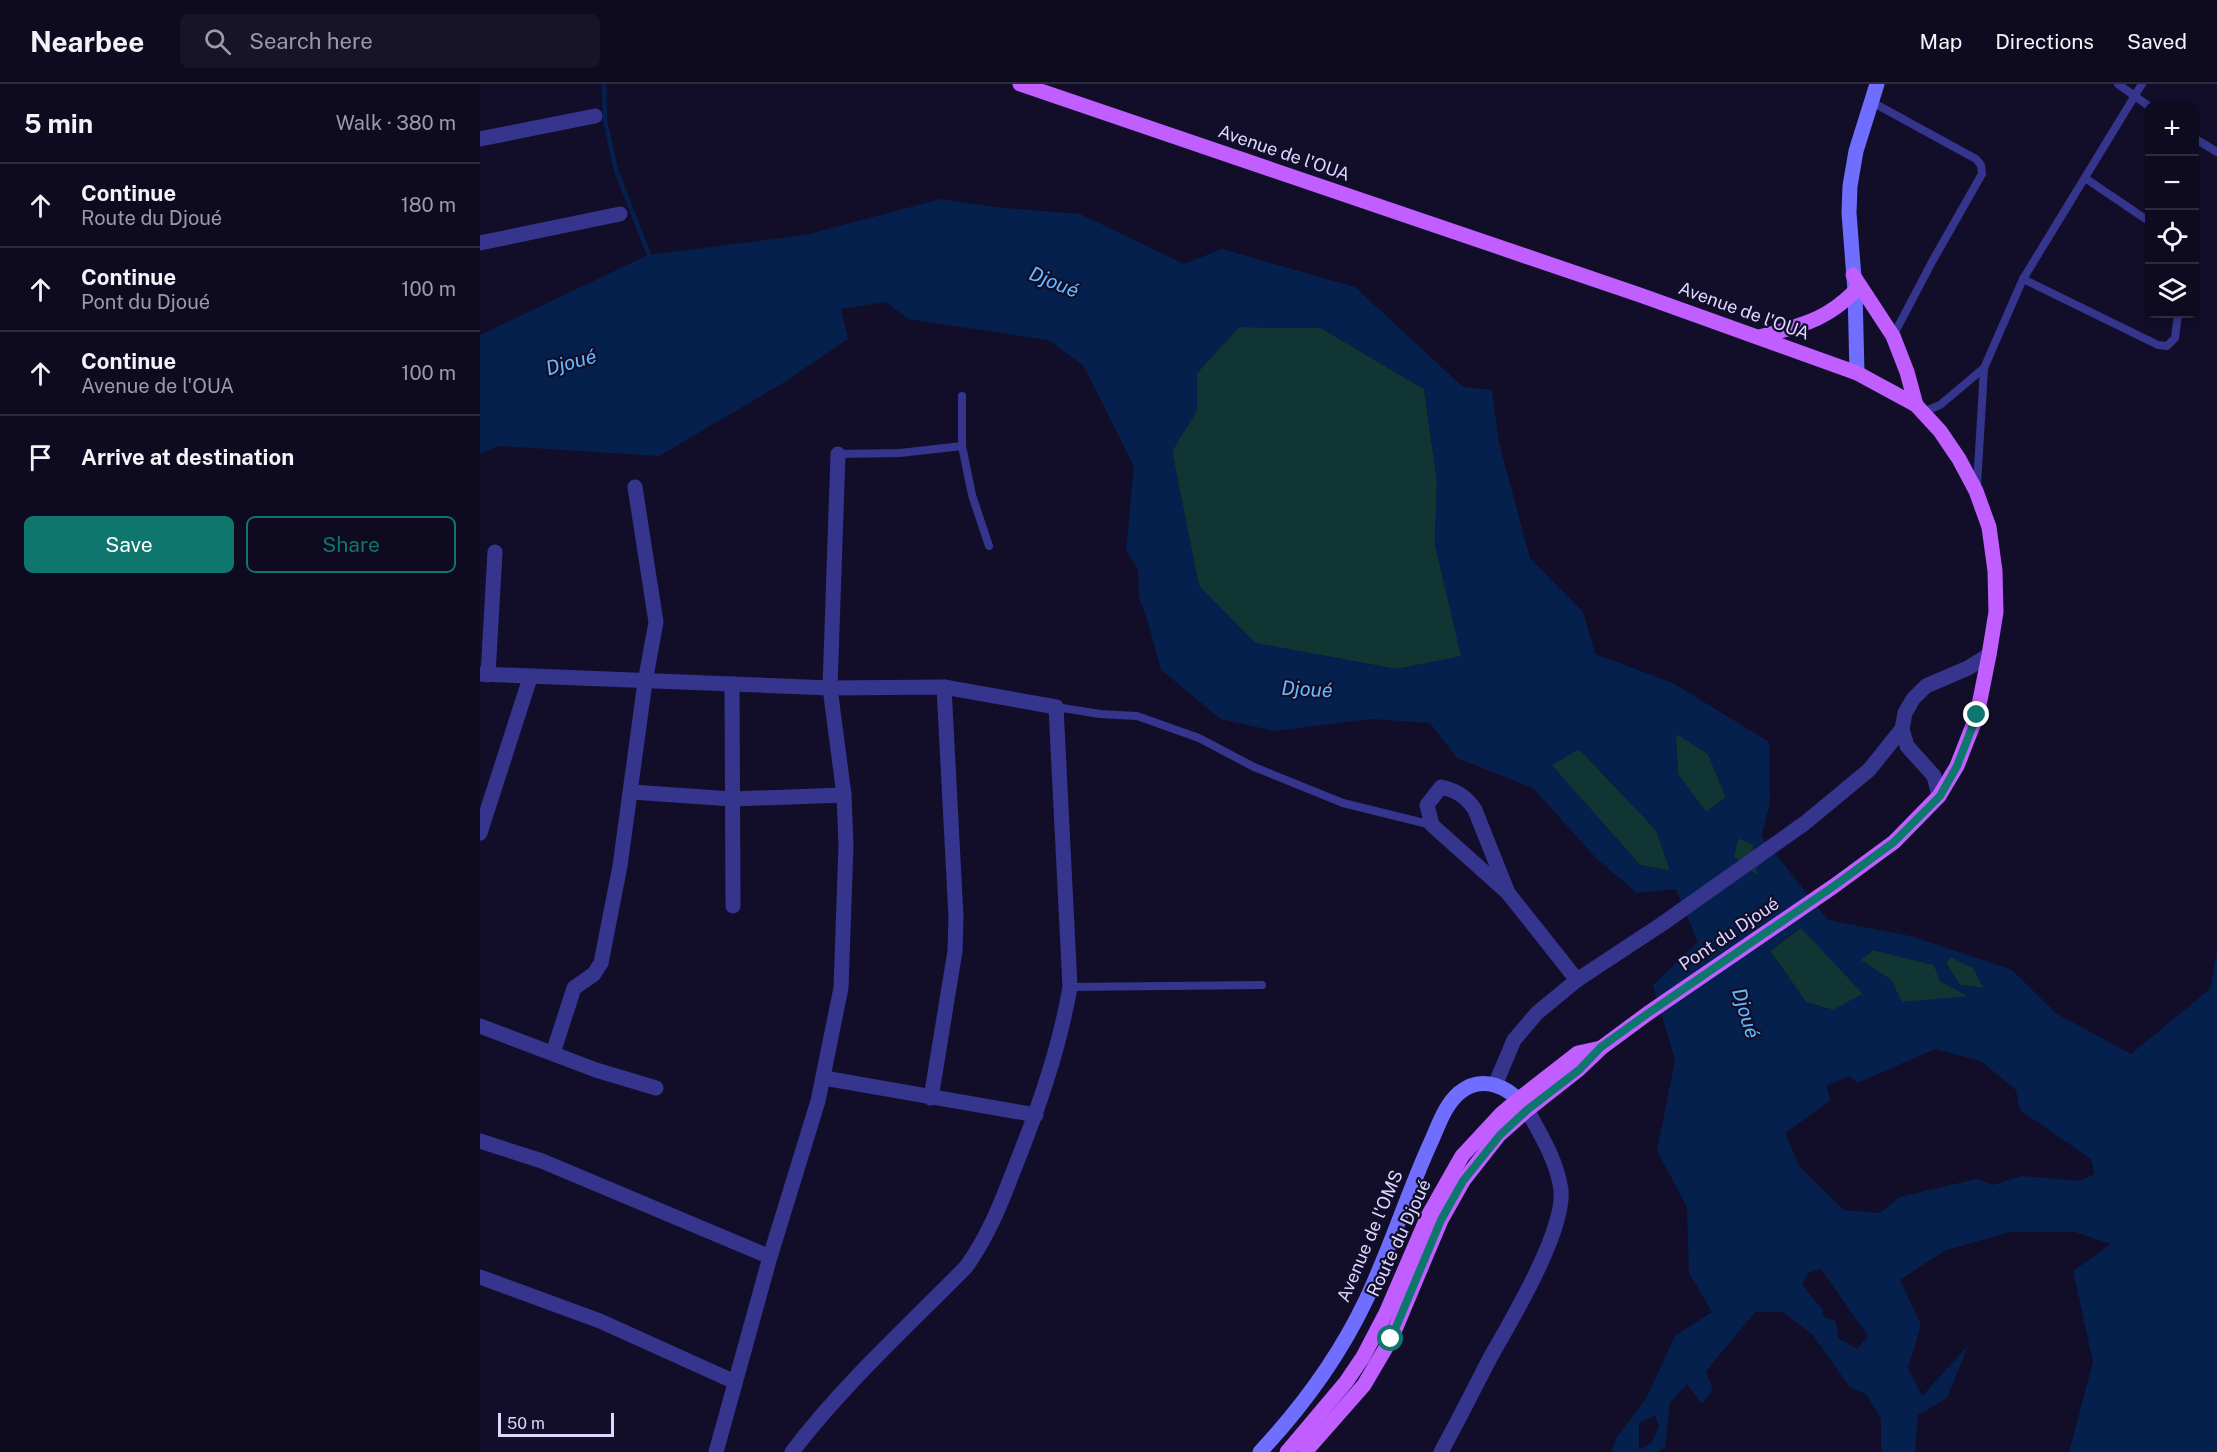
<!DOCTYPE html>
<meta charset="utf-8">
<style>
body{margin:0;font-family:"Public Sans",sans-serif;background:#171329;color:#f1f3f6}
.controls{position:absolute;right:18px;top:18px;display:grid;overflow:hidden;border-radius:9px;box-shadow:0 3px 9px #0003}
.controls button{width:54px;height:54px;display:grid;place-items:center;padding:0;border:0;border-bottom:2px solid #2e2b3e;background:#0e0a20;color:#f1f3f6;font:30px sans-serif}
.scale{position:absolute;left:18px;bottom:15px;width:116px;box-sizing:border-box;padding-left:6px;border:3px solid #dbd7ff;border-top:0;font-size:16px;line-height:21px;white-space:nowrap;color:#dbd7ff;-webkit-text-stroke:4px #120e2a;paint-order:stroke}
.stop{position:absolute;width:18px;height:18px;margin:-14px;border:4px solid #0f766e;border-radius:50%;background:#fff}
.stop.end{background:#0f766e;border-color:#fff;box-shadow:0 2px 6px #0008}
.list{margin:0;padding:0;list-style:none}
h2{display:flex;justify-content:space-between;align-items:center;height:78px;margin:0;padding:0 24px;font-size:26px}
h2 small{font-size:20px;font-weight:400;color:#9b9aa5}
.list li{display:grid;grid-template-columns:39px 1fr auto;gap:18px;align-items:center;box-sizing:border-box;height:84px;padding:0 24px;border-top:2px solid #2e2b3e}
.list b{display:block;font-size:22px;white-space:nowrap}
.list p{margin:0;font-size:20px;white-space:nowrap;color:#9b9aa5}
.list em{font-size:20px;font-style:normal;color:#9b9aa5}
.actions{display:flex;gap:12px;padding:18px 24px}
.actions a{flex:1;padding:14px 0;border:2px solid #0f766e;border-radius:9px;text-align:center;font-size:21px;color:#0f766e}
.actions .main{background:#0f766e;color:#fff}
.icon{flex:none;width:33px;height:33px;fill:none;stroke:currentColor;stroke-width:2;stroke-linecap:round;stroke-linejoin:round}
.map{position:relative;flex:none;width:1737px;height:1368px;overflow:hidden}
header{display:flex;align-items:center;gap:36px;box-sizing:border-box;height:84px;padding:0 30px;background:#0e0a20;border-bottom:2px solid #2e2b3e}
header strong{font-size:28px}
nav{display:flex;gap:33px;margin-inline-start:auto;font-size:21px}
.search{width:420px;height:54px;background:#171329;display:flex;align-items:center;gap:15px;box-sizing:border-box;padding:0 21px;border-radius:9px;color:#9b9aa5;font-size:22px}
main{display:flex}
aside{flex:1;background:#0e0a20}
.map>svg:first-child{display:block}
.green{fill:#103533}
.water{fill:#05204c;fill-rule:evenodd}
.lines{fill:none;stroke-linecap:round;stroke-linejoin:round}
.stream{stroke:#05204c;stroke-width:4.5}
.lane{stroke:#36358e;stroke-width:8}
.street{stroke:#36358e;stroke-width:15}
.secondary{stroke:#6f6eff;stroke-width:15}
.primary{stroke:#c05eff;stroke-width:15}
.route{stroke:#0f766e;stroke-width:8}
.labels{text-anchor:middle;stroke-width:4.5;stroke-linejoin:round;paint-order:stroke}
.street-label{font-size:18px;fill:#dbd7ff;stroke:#120e2a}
.water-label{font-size:20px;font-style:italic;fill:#65bbff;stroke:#120e2a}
</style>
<header>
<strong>Nearbee</strong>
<div class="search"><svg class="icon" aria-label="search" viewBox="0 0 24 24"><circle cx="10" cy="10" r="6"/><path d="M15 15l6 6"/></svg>Search here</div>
<nav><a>Map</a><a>Directions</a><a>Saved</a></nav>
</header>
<main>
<aside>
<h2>5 min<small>Walk · 380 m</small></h2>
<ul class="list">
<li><svg class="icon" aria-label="ahead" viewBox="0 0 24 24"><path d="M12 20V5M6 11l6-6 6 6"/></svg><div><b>Continue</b><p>Route du Djoué</p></div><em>180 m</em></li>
<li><svg class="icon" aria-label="ahead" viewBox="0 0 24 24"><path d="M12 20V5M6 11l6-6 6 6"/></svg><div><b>Continue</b><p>Pont du Djoué</p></div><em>100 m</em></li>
<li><svg class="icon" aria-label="ahead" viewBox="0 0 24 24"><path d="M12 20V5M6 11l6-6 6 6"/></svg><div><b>Continue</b><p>Avenue de l'OUA</p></div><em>100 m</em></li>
<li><svg class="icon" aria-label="arrive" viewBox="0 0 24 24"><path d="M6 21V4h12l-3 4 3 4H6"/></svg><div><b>Arrive at destination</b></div></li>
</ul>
<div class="actions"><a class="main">Save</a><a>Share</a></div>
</aside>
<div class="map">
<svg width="1737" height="1368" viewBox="0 0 1737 1368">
<rect width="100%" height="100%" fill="#120e2a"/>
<!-- green -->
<g class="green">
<path d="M 759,243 L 841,244 L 944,305 L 957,397 L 955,461 L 982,573 L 916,585 L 775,559 L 719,502 L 692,367 L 717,326 L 717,289 Z"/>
<path d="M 1195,649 L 1228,670 L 1246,713 L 1226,728 L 1198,690 Z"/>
<path d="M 1099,665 L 1176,746 L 1191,787 L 1160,781 L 1071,681 Z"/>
<path d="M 1258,754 L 1273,760 L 1278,793 L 1254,773 Z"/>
<path d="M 1322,843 L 1383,910 L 1353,926 L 1326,918 L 1290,867 Z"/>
<path d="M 1393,866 L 1454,881 L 1460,897 L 1490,913 L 1422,918 L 1411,896 L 1380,876 Z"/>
<path d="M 1471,873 L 1493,884 L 1504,904 L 1480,901 L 1466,879 Z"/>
</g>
<!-- water -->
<path class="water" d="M 461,115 L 515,123 L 600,130 L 704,180 L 742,165 L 875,203 L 983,303 L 1012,306 L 1019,359 L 1050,474 L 1103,528 L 1115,570 L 1193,599 L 1289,658 L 1290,719 L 1281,752 L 1348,836 L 1430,852 L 1532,886 L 1577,930 L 1651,970 L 1730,905 L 1737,867 L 1737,1368 L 1589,1368 L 1613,1278 L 1593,1187 L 1631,1160 L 1595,1148 L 1529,1148 L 1464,1167 L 1420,1196 L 1441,1241 L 1428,1284 L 1442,1312 L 1488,1262 L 1467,1314 L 1438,1331 L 1435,1368 L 1401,1368 L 1401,1335 L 1387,1311 L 1369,1302 L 1333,1251 L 1303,1228 L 1275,1228 L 1226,1287 L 1233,1306 L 1222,1320 L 1207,1300 L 1190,1318 L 1185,1363 L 1178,1368 L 1131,1368 L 1136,1355 L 1167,1313 L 1195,1252 L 1232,1228 L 1209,1189 L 1207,1123 L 1177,1067 L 1195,976 L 1173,901 L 1218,858 L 1196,805 L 1157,809 L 1117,775 L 1053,704 L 977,674 L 950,639 L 891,635 L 794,647 L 741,635 L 681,586 L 668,538 L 659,514 L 658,485 L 646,467 L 654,382 L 603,281 L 568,256 L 428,235 L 406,218 L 361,225 L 368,255 L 303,299 L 179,372 L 18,362 L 0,370 L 0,251 L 168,171 L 325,151 ZM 759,243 L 841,244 L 944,305 L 957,397 L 955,461 L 981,572 L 916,585 L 775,559 L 719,502 L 692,367 L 717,326 L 717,289 ZM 1196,650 L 1228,670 L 1246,713 L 1226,728 L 1198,690 ZM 1099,665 L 1176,746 L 1190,787 L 1160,781 L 1072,681 ZM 1258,754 L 1273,760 L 1277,793 L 1254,773 ZM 1321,844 L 1383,910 L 1353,926 L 1326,918 L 1290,867 ZM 1393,866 L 1454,881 L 1460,897 L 1489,912 L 1422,918 L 1411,896 L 1381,876 ZM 1471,873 L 1493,884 L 1504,904 L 1480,901 L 1466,880 ZM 1455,965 L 1501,977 L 1536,1006 L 1540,1026 L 1611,1075 L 1615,1090 L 1600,1097 L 1542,1092 L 1513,1101 L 1496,1095 L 1420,1113 L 1400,1129 L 1364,1126 L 1320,1083 L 1305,1049 L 1351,1016 L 1346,1002 L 1370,992 L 1377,999 ZM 1341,1185 L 1388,1252 L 1377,1265 L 1358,1254 L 1356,1237 L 1342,1232 L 1343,1226 L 1322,1201 L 1328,1189 ZM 1175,1331 L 1179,1342 L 1172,1358 L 1159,1366 L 1159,1339 Z"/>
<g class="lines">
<!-- stream -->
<path class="stream" d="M 124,0 L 125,36 L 136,86 L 171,176"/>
<!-- lane -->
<g class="lane">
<path d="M 1638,0 L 1670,23"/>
<path d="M 1390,17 L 1496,75 L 1501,81 L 1502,90 L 1453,176 L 1413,252"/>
<path d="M 1714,54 L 1737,68"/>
<path d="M 1605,94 L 1670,138"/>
<path d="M 1543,195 L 1678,261 L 1687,262 L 1695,254 L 1698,230"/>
<path d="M 482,312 L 482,362 L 492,411 L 509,462"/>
<path d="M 1443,328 L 1460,321 L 1504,284"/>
<path d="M 358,370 L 420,369 L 482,362"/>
<path d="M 1497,401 L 1504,284 L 1543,195 L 1662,0"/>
<path d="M 576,623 L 620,630 L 657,632 L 719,654 L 774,683 L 863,719 L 952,741"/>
<path d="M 590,903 L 782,901"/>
</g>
<!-- street -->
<g class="street">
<path d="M 0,55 L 115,32"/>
<path d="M 0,159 L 140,130"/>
<path d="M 0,590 L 350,604 L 464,603 L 576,623 L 590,903 C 579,967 557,1028 533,1088 C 520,1122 507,1154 486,1183 C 427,1243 363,1301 312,1368"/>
<path d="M 8,591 L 15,468"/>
<path d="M 252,600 L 253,822"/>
<path d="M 152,708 L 252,715 L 364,711"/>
<path d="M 1459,712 L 1454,692 L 1427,662 L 1422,645 L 1425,629 L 1433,615 L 1446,602 L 1488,584 L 1509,571"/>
<path d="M 0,749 L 50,594"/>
<path d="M 1028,809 L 952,741 L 947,721 L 961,703 C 977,707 986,712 995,726 L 1028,809 L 1097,896"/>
<path d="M 0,942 L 116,986 L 176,1004"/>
<path d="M 73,969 L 94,904 L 114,890 L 121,879 L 140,782 L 165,598 L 176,538 L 155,403"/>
<path d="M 344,994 L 556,1031"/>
<path d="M 1015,1001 L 1034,956 L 1057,929 L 1097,896 L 1182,840 L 1325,739 L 1389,686 L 1422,645"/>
<path d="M 451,1014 L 475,867 L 476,833 L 464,603"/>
<path d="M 0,1057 L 62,1077 L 290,1173"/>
<path d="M 0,1193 L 120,1237 L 255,1298"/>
<path d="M 236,1368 L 290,1173 L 338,1017 L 361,904 L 366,761 L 364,711 L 350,604 L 358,370"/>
<path d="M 961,1368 C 978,1337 994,1305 1010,1274 C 1031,1237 1085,1147 1081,1106 C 1077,1077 1061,1051 1047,1026"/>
</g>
<!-- secondary -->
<g class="secondary">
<path d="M 1377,289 L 1375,207 L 1369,129 L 1370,102 L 1376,67 L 1397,0"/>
<path d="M 780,1368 C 823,1322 859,1273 886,1216 C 910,1165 927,1111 950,1060 C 958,1043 964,1022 979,1009 C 1001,990 1030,1002 1045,1024"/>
</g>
<!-- primary -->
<g class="primary">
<path d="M 540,0 L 1160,211 L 1377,289 L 1436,321 L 1460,347 L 1479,375 L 1496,407 L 1509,443 L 1515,487 L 1516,528 L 1509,571 L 1497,631 L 1477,682 L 1459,712 L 1414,758 L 1354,802 L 1167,930 L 1121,964 L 1099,985 L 1047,1026 L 1019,1051 L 983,1097 L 961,1136 L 911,1255 L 884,1301 L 825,1368"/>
<path d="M 1373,191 L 1413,252 L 1427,288 L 1436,321"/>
<path d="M 1280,253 C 1320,241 1344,238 1375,207"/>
<path d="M 807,1368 L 866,1298 L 883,1273 L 906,1229 L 948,1132 L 982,1072 L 1021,1030 L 1039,1015 L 1098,969 L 1121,964"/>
</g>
</g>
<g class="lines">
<!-- route -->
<path class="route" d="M 911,1255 L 961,1136 L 983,1097 L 1020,1051 L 1047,1026 L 1099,986 L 1121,963 L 1167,930 L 1354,802 L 1414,758 L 1460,712 L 1477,682 L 1497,631"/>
</g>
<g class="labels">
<!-- street labels -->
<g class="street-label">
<text transform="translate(804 69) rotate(19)" y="6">Avenue de l'OUA</text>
<text transform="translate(1264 227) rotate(20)" y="6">Avenue de l'OUA</text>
<text transform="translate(1249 850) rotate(-34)" y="6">Pont du Djoué</text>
<text transform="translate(890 1152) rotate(-67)" y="6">Avenue de l'OMS</text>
<text transform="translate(919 1154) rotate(-65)" y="6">Route du Djoué</text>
</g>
<!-- water labels -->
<g class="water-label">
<text transform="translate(574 198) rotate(22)" y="7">Djoué</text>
<text transform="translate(91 278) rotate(-15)" y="7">Djoué</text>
<text transform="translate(827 605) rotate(3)" y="7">Djoué</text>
<text transform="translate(1266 929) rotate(73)" y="7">Djoué</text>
</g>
</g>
</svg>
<div class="controls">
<button>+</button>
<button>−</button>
<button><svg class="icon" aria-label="locate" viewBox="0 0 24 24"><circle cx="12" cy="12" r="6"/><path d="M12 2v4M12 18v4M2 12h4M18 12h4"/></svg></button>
<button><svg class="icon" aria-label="layers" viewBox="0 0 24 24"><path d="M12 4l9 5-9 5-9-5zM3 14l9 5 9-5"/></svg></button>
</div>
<div class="scale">50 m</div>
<div class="stop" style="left:911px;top:1255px"></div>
<div class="stop end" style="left:1497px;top:631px"></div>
</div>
</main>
